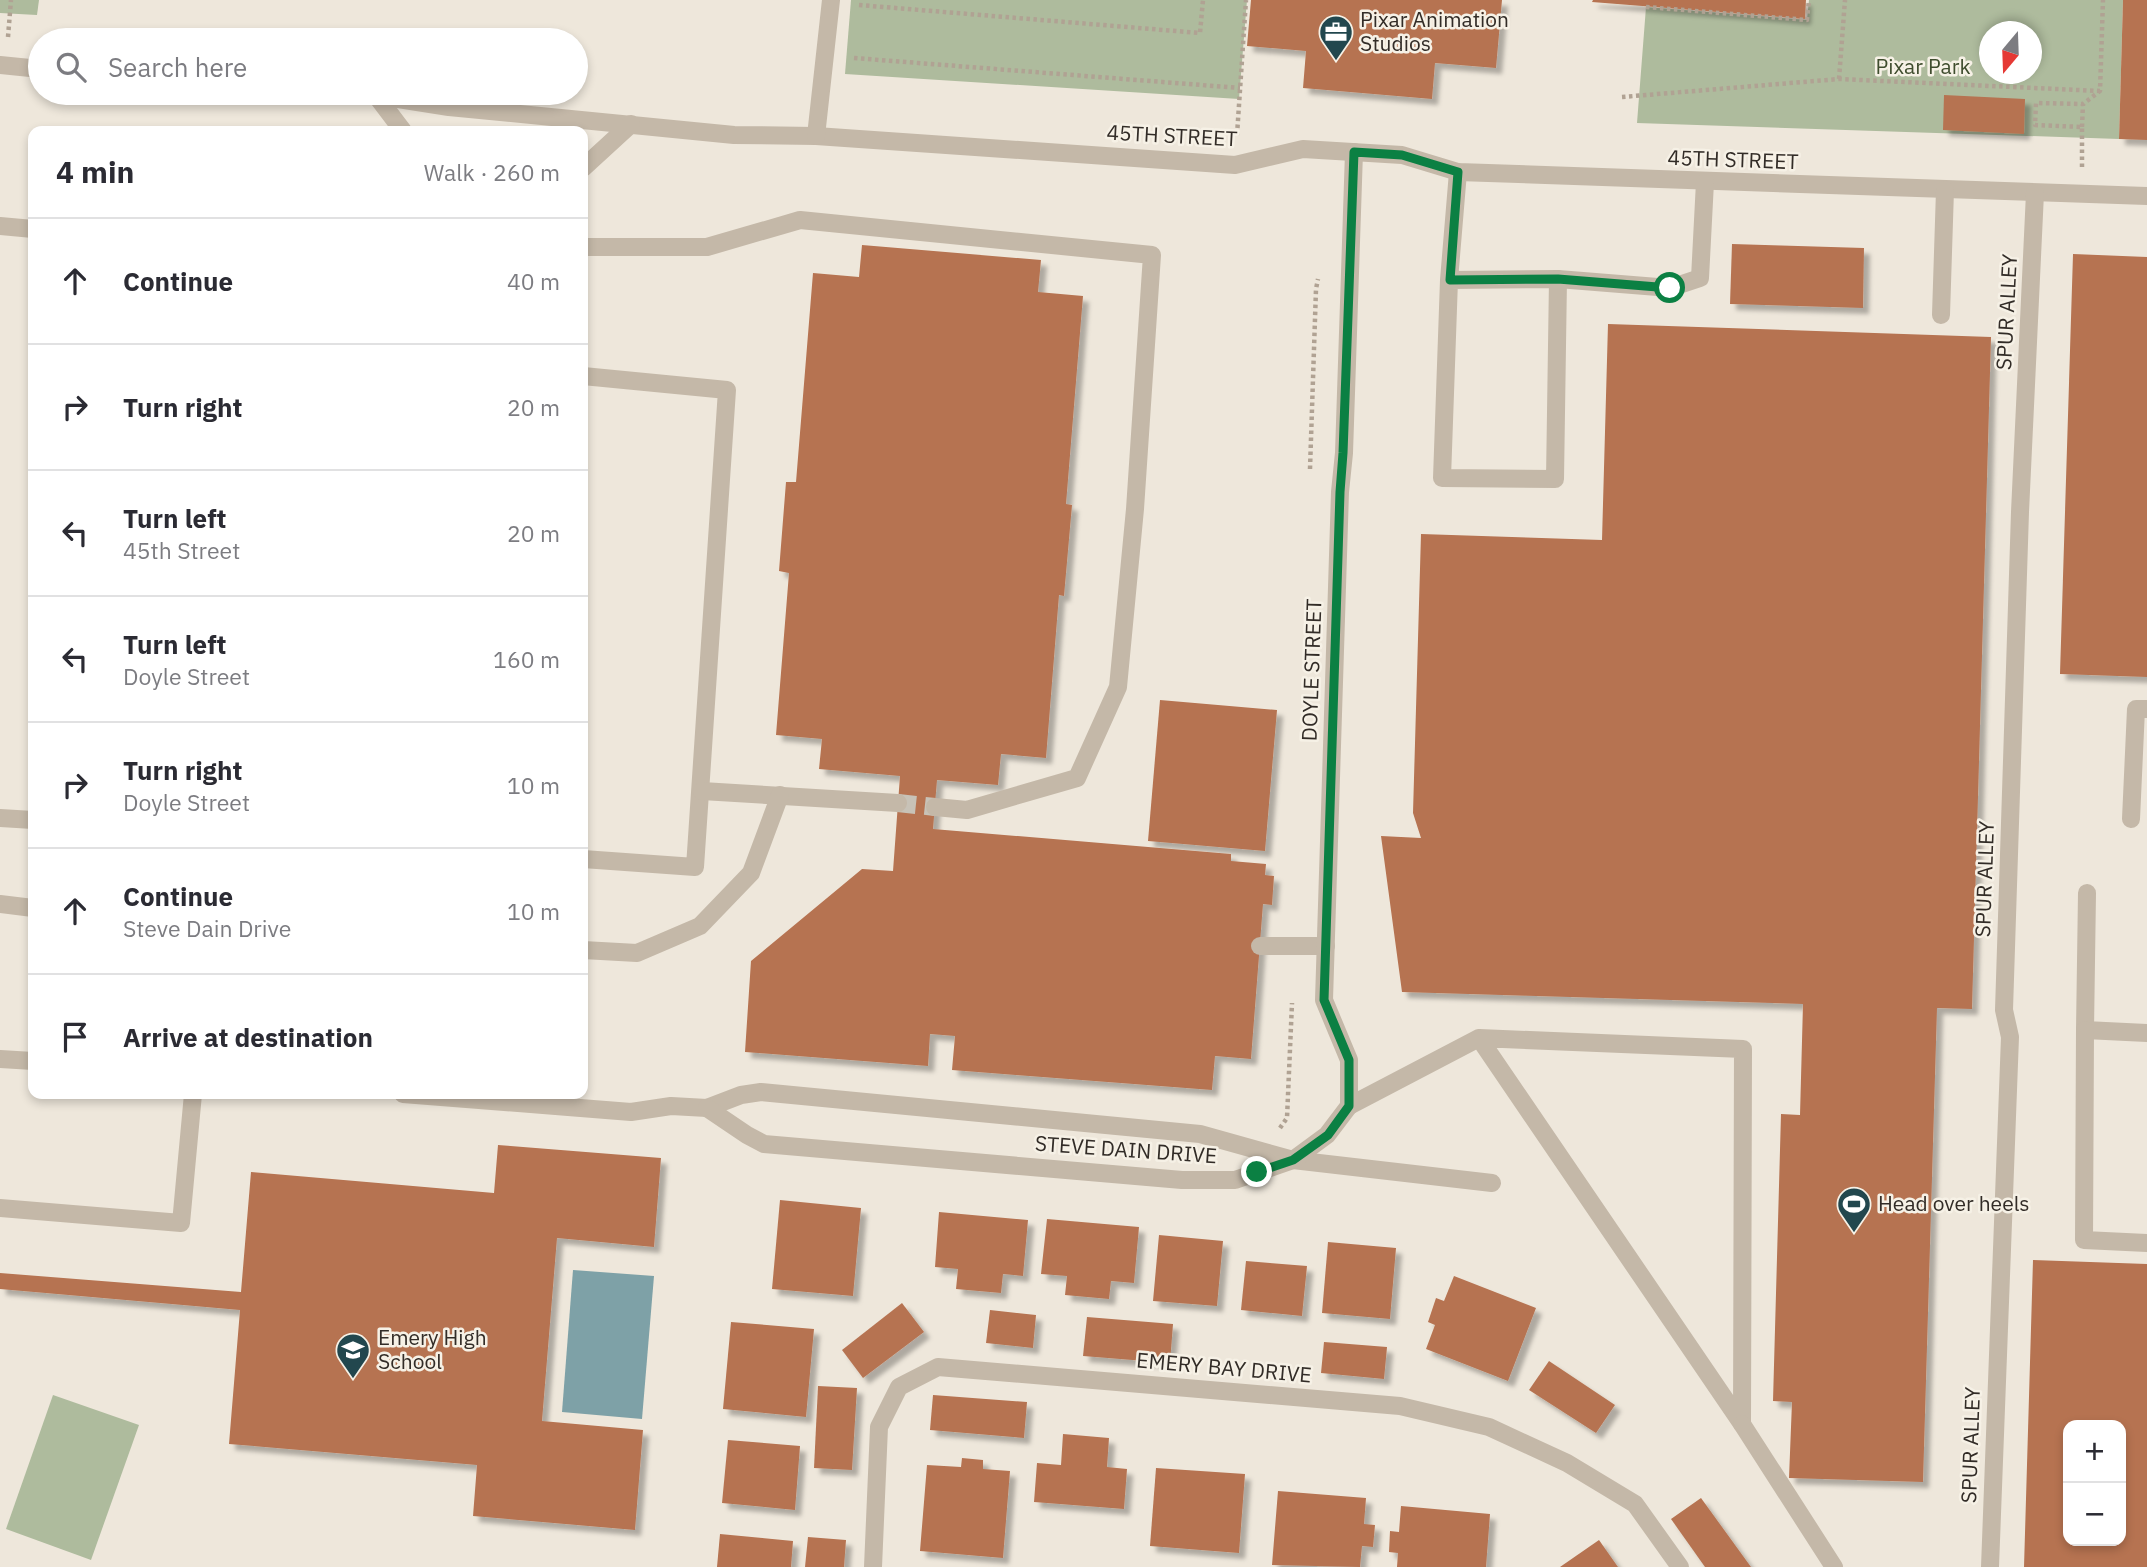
<!DOCTYPE html>
<meta charset="utf-8">
<style>
body{margin:0;font-family:"IBM Plex Sans",sans-serif;background:#f7f7f7;color:#2b2b33}
.controls{position:absolute;right:21px;bottom:21px;display:grid;overflow:hidden;border-radius:14px;box-shadow:0 4px 10px #0003}
.controls button{width:63px;height:63px;display:grid;place-items:center;padding:0;border:0;border-bottom:2px solid #e1e1e2;background:#fff;color:#2b2b33;font:35px sans-serif}
.compass{position:absolute;left:1979px;top:21px;width:63px;height:63px;border-radius:50%;background:#fff;box-shadow:0 4px 10px #0003;rotate:199deg}
.stop{position:absolute;width:21px;height:21px;margin:-16px;border:5px solid #0b8043;border-radius:50%;background:#fff}
.stop.end{background:#0b8043;border-color:#fff;box-shadow:0 2px 7px #0008}
.list{margin:0;padding:0;list-style:none}
h2{display:flex;justify-content:space-between;align-items:center;height:91px;margin:0;padding:0 28px;font-size:30px}
h2 small{font-size:23px;font-weight:400;color:#7c7c81}
.list li{display:grid;grid-template-columns:46px 1fr auto;gap:21px;align-items:center;box-sizing:border-box;height:126px;padding:0 28px;border-top:2px solid #e1e1e2}
.list b{display:block;font-size:26px;white-space:nowrap}
.list p{margin:0;font-size:23px;white-space:nowrap;color:#7c7c81}
.list em{font-size:23px;font-style:normal;color:#7c7c81}
.icon{flex:none;width:38px;height:38px;fill:none;stroke:currentColor;stroke-width:2;stroke-linecap:round;stroke-linejoin:round}
.map{position:relative;flex:none;width:2147px;height:1567px;overflow:hidden}
.search{position:absolute;background:#fff;box-shadow:0 4px 10px #0003;left:28px;top:28px;width:560px;height:77px;display:flex;align-items:center;gap:18px;box-sizing:border-box;padding:0 24px;border-radius:38px;color:#7c7c81;font-size:26px}
.panel{position:absolute;background:#fff;box-shadow:0 4px 10px #0003;left:28px;top:126px;width:560px;height:973px;border-radius:14px}
.map>svg:first-child{display:block}
.green{fill:#aebb9d;fill-rule:evenodd}
.water{fill:#7ea1a7}
.building{fill:#b67351;fill-rule:evenodd;filter:url(#shadow)}
.lines{fill:none;stroke-linecap:round;stroke-linejoin:round}
.minor-tunnel{stroke:#c8c2b7;stroke-width:18;stroke-dasharray:18 9;stroke-linecap:butt}
.path{stroke:#b0a293;stroke-width:4.5;stroke-dasharray:3.5 3.5;stroke-linecap:butt}
.minor{stroke:#c4b8a8;stroke-width:18}
.route{stroke:#0b8043;stroke-width:9}
.labels{text-anchor:middle;stroke-width:5;stroke-linejoin:round;paint-order:stroke}
.poi-label{font-size:21px;fill:#322c27;stroke:#f6f1e6;text-anchor:start}
.park-label{font-size:21px;fill:#3f4d2e;stroke:#f6f1e6}
.street-label{font-size:21px;fill:#322c27;stroke:#f6f1e6}
</style>
<div class="map">
<svg width="2147" height="1567" viewBox="0 0 2147 1567">
<defs>
<filter id="shadow"><feDropShadow dx="6" dy="6" stdDeviation="2" flood-color="#0004"/></filter>
</defs>
<rect width="100%" height="100%" fill="#eee7db"/>
<!-- green -->
<g class="green">
<path d="M 0,0 L 39,0 L 37,15 L 0,13 Z"/>
<path d="M 851,0 L 1247,0 L 1239,99 L 845,74 Z"/>
<path d="M 1809,0 L 2123,0 L 2119,139 L 1637,123 L 1646,7 L 1807,20 ZM 1990,32 L 2032,32 L 2032,74 L 1990,74 Z"/>
<path d="M 53,1395 L 139,1425 L 91,1560 L 6,1529 Z"/>
</g>
<!-- water -->
<path class="water" d="M 573,1270 L 654,1276 L 642,1419 L 562,1412 Z"/>
<!-- building -->
<g class="building">
<path d="M 1251,0 L 1502,0 L 1496,68 L 1435,63 L 1432,99 L 1303,88 L 1306,51 L 1247,46 Z"/>
<path d="M 1593,0 L 1806,0 L 1805,19 L 1592,2 Z"/>
<path d="M 2123,0 L 2147,0 L 2147,140 L 2119,139 Z"/>
<path d="M 1944,95 L 2025,99 L 2024,134 L 1943,130 Z"/>
<path d="M 1732,244 L 1864,248 L 1863,308 L 1730,304 Z"/>
<path d="M 862,245 L 1041,260 L 1038,292 L 1083,296 L 1066,504 L 1072,505 L 1064,596 L 1059,595 L 1046,758 L 1001,754 L 998,785 L 937,780 L 933,829 L 1231,854 L 1231,861 L 1266,864 L 1265,875 L 1274,876 L 1272,905 L 1263,904 L 1251,1059 L 1215,1056 L 1212,1090 L 952,1070 L 955,1036 L 930,1034 L 928,1066 L 745,1052 L 751,961 L 862,869 L 893,871 L 900,776 L 819,769 L 822,739 L 776,735 L 789,573 L 779,571 L 786,482 L 796,482 L 813,273 L 859,277 Z"/>
<path d="M 2073,254 L 2147,257 L 2147,677 L 2060,674 Z"/>
<path d="M 1608,324 L 1991,337 L 1972,1009 L 1937,1008 L 1923,1482 L 1789,1478 L 1792,1402 L 1773,1401 L 1781,1114 L 1800,1115 L 1803,1004 L 1402,992 L 1381,836 L 1421,838 L 1413,813 L 1421,534 L 1602,540 Z"/>
<path d="M 1160,700 L 1277,710 L 1265,851 L 1148,841 Z"/>
<path d="M 498,1145 L 661,1158 L 654,1247 L 557,1238 L 542,1421 L 643,1430 L 635,1530 L 473,1516 L 477,1465 L 229,1444 L 240,1310 L 0,1289 L 0,1273 L 241,1292 L 251,1172 L 494,1193 Z"/>
<path d="M 780,1200 L 861,1208 L 853,1296 L 772,1289 Z"/>
<path d="M 939,1212 L 1028,1220 L 1023,1276 L 1003,1274 L 1001,1293 L 956,1289 L 958,1269 L 935,1267 Z"/>
<path d="M 1047,1219 L 1139,1227 L 1134,1283 L 1111,1281 L 1109,1299 L 1065,1295 L 1067,1276 L 1041,1274 Z"/>
<path d="M 1159,1235 L 1223,1241 L 1217,1306 L 1153,1301 Z"/>
<path d="M 1328,1242 L 1396,1248 L 1390,1319 L 1322,1313 Z"/>
<path d="M 2033,1260 L 2147,1264 L 2147,1567 L 2024,1567 ZM 2068,1425 L 2121,1425 L 2121,1541 L 2068,1541 Z"/>
<path d="M 1246,1261 L 1307,1266 L 1302,1316 L 1241,1310 Z"/>
<path d="M 1454,1276 L 1536,1308 L 1508,1381 L 1426,1349 L 1435,1325 L 1428,1322 L 1436,1298 L 1444,1301 Z"/>
<path d="M 902,1303 L 924,1332 L 863,1378 L 842,1350 Z"/>
<path d="M 990,1310 L 1036,1315 L 1033,1348 L 986,1343 Z"/>
<path d="M 1087,1317 L 1173,1324 L 1170,1363 L 1083,1356 Z"/>
<path d="M 731,1322 L 814,1329 L 806,1417 L 723,1409 Z"/>
<path d="M 1324,1342 L 1387,1347 L 1384,1379 L 1321,1373 Z"/>
<path d="M 1549,1361 L 1615,1405 L 1596,1433 L 1529,1390 Z"/>
<path d="M 818,1386 L 857,1388 L 852,1470 L 814,1468 Z"/>
<path d="M 933,1395 L 1027,1402 L 1024,1438 L 930,1430 Z"/>
<path d="M 1063,1434 L 1109,1438 L 1107,1467 L 1127,1469 L 1124,1509 L 1034,1502 L 1037,1463 L 1061,1465 Z"/>
<path d="M 728,1440 L 800,1446 L 795,1510 L 722,1503 Z"/>
<path d="M 962,1458 L 983,1460 L 983,1469 L 1010,1471 L 1003,1558 L 920,1551 L 927,1465 L 961,1467 Z"/>
<path d="M 1156,1468 L 1245,1474 L 1239,1553 L 1150,1546 Z"/>
<path d="M 1278,1491 L 1366,1498 L 1364,1524 L 1375,1525 L 1373,1547 L 1362,1546 L 1360,1567 L 1272,1565 Z"/>
<path d="M 1701,1498 L 1751,1567 L 1705,1567 L 1671,1519 Z"/>
<path d="M 1401,1506 L 1490,1514 L 1486,1567 L 1397,1567 L 1398,1553 L 1389,1552 L 1390,1531 L 1399,1532 Z"/>
<path d="M 720,1534 L 793,1541 L 791,1567 L 717,1567 Z"/>
<path d="M 808,1537 L 846,1540 L 844,1567 L 805,1567 Z"/>
<path d="M 1599,1540 L 1618,1567 L 1560,1567 Z"/>
</g>
<g class="lines">
<!-- minor-tunnel -->
<path class="minor-tunnel" d="M 898,803 L 935,807"/>
<!-- path -->
<g class="path">
<path d="M 859,5 L 1200,33 L 1203,0"/>
<path d="M 1646,7 L 1807,20 L 1809,0"/>
<path d="M 8,37 L 11,0"/>
<path d="M 854,58 L 1240,88"/>
<path d="M 1839,79 L 1845,0"/>
<path d="M 1622,97 L 1839,79 L 2100,91"/>
<path d="M 2082,127 L 2083,104"/>
<path d="M 1237,135 L 1246,0"/>
<path d="M 2082,167 L 2082,127 L 2035,125 L 2036,103 L 2083,104 L 2100,91 L 2103,0"/>
<path d="M 1310,469 L 1316,289 L 1318,279"/>
<path d="M 1280,1128 L 1287,1118 L 1292,1003"/>
</g>
<!-- minor -->
<g class="minor">
<path d="M 0,65 L 40,69"/>
<path d="M 360,93 L 449,107 L 734,135 L 816,136 L 1235,165 L 1303,149 L 1402,155 L 1458,172 L 2147,196"/>
<path d="M 375,94 L 403,131"/>
<path d="M 816,136 L 831,0"/>
<path d="M 583,168 L 631,124"/>
<path d="M 0,226 L 33,229"/>
<path d="M 583,247 L 707,247 L 800,220 L 1152,255 L 1135,509 L 1118,687 L 1077,778 L 967,810 L 935,807"/>
<path d="M 1558,279 L 1670,288 L 1700,278 L 1705,182"/>
<path d="M 1449,280 L 1558,279 L 1555,479 L 1442,478 L 1449,280 L 1458,172"/>
<path d="M 1941,315 L 1945,190"/>
<path d="M 583,376 L 727,390 L 695,867 L 583,859"/>
<path d="M 702,791 L 898,803"/>
<path d="M 0,818 L 33,820"/>
<path d="M 2131,819 L 2136,709 L 2147,709"/>
<path d="M 2087,893 L 2085,1030 L 2147,1033"/>
<path d="M 0,904 L 33,908"/>
<path d="M 1260,946 L 1326,946"/>
<path d="M 583,950 L 637,953 L 700,926 L 751,873 L 780,795"/>
<path d="M 2085,1030 L 2084,1240 L 2147,1243"/>
<path d="M 0,1059 L 33,1061"/>
<path d="M 403,1094 L 631,1112 L 671,1106 L 707,1108 L 741,1095 L 761,1092 L 1200,1134 L 1293,1160 L 1492,1183"/>
<path d="M 1349,1106 L 1479,1038 L 1742,1424 L 1743,1049 L 1479,1038"/>
<path d="M 707,1108 L 747,1135 L 764,1144 L 1182,1180 L 1235,1180 L 1293,1160 L 1327,1135 L 1349,1106 L 1349,1060 L 1324,1000 L 1340,492 L 1344,453 L 1354,152"/>
<path d="M 0,1208 L 181,1223 L 193,1094"/>
<path d="M 1742,1424 L 1834,1567"/>
<path d="M 873,1567 L 879,1427 L 899,1387 L 938,1367 L 1400,1406 L 1489,1427 L 1567,1463 L 1635,1504 L 1680,1567"/>
<path d="M 1990,1567 L 2010,1037 L 2004,1010 L 2020,512 L 2035,193"/>
</g>
</g>
<g class="lines">
<!-- route -->
<path class="route" d="M 1257,1172 L 1293,1160 L 1328,1135 L 1349,1106 L 1349,1060 L 1324,1000 L 1340,492 L 1343,453 L 1354,152 L 1402,155 L 1458,172 L 1450,280 L 1558,279 L 1670,288"/>
</g>
<!-- icons -->
<defs>
<g id="office-pin" transform="scale(1.75)"><path d="M0 17L-7.5 6A9.5 9.5 0 1 1 7.5 6Z" fill="#22474e" stroke="#f6f1e6"/><path d="M-6-3h4V-5.5h4V-3h4V5H-6ZM-1-4.5V-3h2v-1.5ZM-6 0V1H6V0Z" fill="#fff"/></g>
<g id="stadium-pin" transform="scale(1.75)"><path d="M0 17L-7.5 6A9.5 9.5 0 1 1 7.5 6Z" fill="#22474e" stroke="#f6f1e6"/><path d="M0-5a6.5 5 0 1 0 0 10a6.5 5 0 1 0 0-10ZM-3.5-1.8h7v3.6h-7Z" fill="#fff"/></g>
<g id="school-pin" transform="scale(1.75)"><path d="M0 17L-7.5 6A9.5 9.5 0 1 1 7.5 6Z" fill="#22474e" stroke="#f6f1e6"/><path d="M0-5L7-2L0 1L-7-2ZM-4 1L0 2.5L4 1V4Q0 6-4 4Z" fill="#fff"/></g>
</defs>
<g fill-rule="evenodd">
<use href="#office-pin" x="1336" y="32"/>
<use href="#stadium-pin" x="1854" y="1204"/>
<use href="#school-pin" x="353" y="1350"/>
</g>
<g class="labels">
<!-- poi labels -->
<g class="poi-label">
<text x="1360" y="27">Pixar Animation<tspan x="1360" dy="24">Studios</tspan></text>
<text x="1878" y="1211">Head over heels</text>
<text x="378" y="1345">Emery High<tspan x="378" dy="24">School</tspan></text>
</g>
<!-- park labels -->
<g class="park-label">
<text x="1923" y="74">Pixar Park</text>
</g>
<!-- street labels -->
<g class="street-label">
<text transform="translate(1172 136) rotate(3)" y="7">45TH STREET</text>
<text transform="translate(1733 160) rotate(2)" y="7">45TH STREET</text>
<text transform="translate(2007 312) rotate(-87)" y="7">SPUR ALLEY</text>
<text transform="translate(1312 670) rotate(-88)" y="7">DOYLE STREET</text>
<text transform="translate(1985 879) rotate(-88)" y="7">SPUR ALLEY</text>
<text transform="translate(1126 1150) rotate(4)" y="7">STEVE DAIN DRIVE</text>
<text transform="translate(1224 1368) rotate(5)" y="7">EMERY BAY DRIVE</text>
<text transform="translate(1971 1445) rotate(-88)" y="7">SPUR ALLEY</text>
</g>
</g>
</svg>
<div class="controls">
<button>+</button>
<button>−</button>
</div>
<svg class="compass" viewBox="-18 -18 36 36"><path d="M0-13l5 13h-10z" fill="#e53935"/><path d="M0 13l5-13h-10z" fill="#7c7c81"/></svg>
<div class="stop" style="left:1670px;top:288px"></div>
<div class="stop end" style="left:1257px;top:1172px"></div>
<div class="search"><svg class="icon" aria-label="search" viewBox="0 0 24 24"><circle cx="10" cy="10" r="6"/><path d="M15 15l6 6"/></svg>Search here</div>
<section class="panel">
<h2>4 min<small>Walk · 260 m</small></h2>
<ul class="list">
<li><svg class="icon" aria-label="ahead" viewBox="0 0 24 24"><path d="M12 20V5M6 11l6-6 6 6"/></svg><div><b>Continue</b></div><em>40 m</em></li>
<li><svg class="icon" aria-label="right" viewBox="0 0 24 24"><path d="M7 20v-9h11M14 6l5 5-5 5"/></svg><div><b>Turn right</b></div><em>20 m</em></li>
<li><svg class="icon" aria-label="left" viewBox="0 0 24 24"><path d="M17 20v-9H6M10 6l-5 5 5 5"/></svg><div><b>Turn left</b><p>45th Street</p></div><em>20 m</em></li>
<li><svg class="icon" aria-label="left" viewBox="0 0 24 24"><path d="M17 20v-9H6M10 6l-5 5 5 5"/></svg><div><b>Turn left</b><p>Doyle Street</p></div><em>160 m</em></li>
<li><svg class="icon" aria-label="right" viewBox="0 0 24 24"><path d="M7 20v-9h11M14 6l5 5-5 5"/></svg><div><b>Turn right</b><p>Doyle Street</p></div><em>10 m</em></li>
<li><svg class="icon" aria-label="ahead" viewBox="0 0 24 24"><path d="M12 20V5M6 11l6-6 6 6"/></svg><div><b>Continue</b><p>Steve Dain Drive</p></div><em>10 m</em></li>
<li><svg class="icon" aria-label="arrive" viewBox="0 0 24 24"><path d="M6 21V4h12l-3 4 3 4H6"/></svg><div><b>Arrive at destination</b></div></li>
</ul>
</section>
</div>
